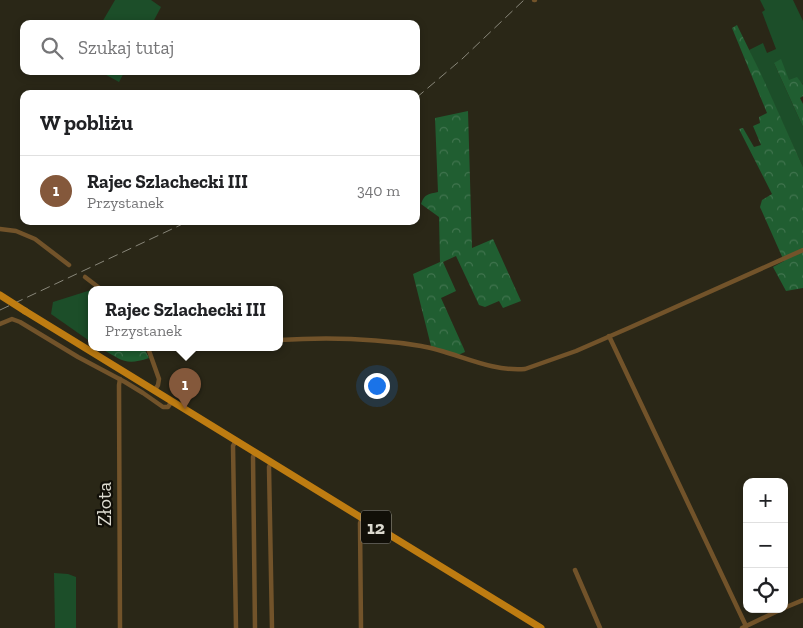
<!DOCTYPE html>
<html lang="pl">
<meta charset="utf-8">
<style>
body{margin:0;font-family:"Zilla Slab",serif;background:#f6f6f6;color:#202124}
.controls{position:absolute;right:15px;bottom:15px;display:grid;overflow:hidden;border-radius:10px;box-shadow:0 2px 8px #0003}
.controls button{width:45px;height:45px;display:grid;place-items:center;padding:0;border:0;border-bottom:1px solid #e0e0e0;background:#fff;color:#202124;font:25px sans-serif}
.you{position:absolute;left:376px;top:385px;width:18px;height:18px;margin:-12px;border:4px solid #fff;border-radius:50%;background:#1a73e8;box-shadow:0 0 0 8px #1a73e833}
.badge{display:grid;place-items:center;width:32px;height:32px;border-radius:50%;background:#84583b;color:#fff;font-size:16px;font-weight:700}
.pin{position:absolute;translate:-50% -41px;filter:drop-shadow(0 1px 2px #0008)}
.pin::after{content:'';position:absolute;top:26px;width:18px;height:15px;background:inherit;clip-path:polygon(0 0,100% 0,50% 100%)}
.popup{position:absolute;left:88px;top:286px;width:195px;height:65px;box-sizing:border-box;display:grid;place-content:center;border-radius:10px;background:#fff;filter:drop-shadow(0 1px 4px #0005);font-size:16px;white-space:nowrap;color:#757577}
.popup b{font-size:19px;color:#202124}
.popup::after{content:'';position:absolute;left:50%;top:100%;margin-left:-10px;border:10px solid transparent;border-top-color:#fff}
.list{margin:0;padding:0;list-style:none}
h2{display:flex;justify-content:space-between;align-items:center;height:65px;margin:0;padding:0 20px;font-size:21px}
h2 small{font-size:16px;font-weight:400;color:#757577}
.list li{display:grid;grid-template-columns:32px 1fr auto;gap:15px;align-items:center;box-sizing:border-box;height:70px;padding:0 20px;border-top:1px solid #e0e0e0}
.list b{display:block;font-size:19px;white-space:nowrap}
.list p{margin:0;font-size:16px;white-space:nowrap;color:#757577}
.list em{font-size:16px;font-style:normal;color:#757577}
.icon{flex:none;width:28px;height:28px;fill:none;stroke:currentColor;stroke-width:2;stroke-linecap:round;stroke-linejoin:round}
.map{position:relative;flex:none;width:803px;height:628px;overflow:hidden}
.search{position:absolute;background:#fff;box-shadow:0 2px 8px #0003;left:20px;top:20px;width:400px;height:55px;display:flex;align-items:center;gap:12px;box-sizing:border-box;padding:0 18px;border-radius:10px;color:#757577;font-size:19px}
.panel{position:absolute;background:#fff;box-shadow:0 2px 8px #0003;left:20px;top:90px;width:400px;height:135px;border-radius:10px}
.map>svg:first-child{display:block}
.grass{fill:#1c4e29}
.forest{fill:url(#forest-crowns)}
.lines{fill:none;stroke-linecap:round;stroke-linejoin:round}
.street{stroke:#72532a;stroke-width:4.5}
.primary{stroke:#be7c11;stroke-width:7}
.rail{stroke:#89877a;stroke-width:1;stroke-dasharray:10 5;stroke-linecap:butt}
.primary-bridge{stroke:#be7c11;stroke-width:7}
.labels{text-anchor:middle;stroke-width:4.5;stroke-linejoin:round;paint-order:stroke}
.shield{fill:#110f08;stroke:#9f9d94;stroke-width:1}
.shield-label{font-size:19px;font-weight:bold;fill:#dcdad0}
.street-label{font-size:20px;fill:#dcdad0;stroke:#110f08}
</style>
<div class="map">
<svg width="803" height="628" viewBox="0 0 803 628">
<defs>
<pattern id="forest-crowns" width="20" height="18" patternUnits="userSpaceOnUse" patternTransform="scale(1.25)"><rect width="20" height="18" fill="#205e31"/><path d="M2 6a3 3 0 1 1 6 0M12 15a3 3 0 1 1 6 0" fill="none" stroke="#40744e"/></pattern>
</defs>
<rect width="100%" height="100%" fill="#2a2717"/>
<!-- grass -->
<g class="grass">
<path d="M 115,0 L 151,0 L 161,7 L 152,24 L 101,24 Z"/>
<path d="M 760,0 L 793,0 L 803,21 L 803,85 L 802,83 L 789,81 L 774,63 L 803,127 L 803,167 L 749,50 L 763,43 L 767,53 L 776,49 L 762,12 L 765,10 Z"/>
<path d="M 99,71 L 125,71 L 119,82 Z"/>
<path d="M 91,290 L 91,342 L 51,314 L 53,302 Z"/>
<path d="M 54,573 L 68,574 L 76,577 L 76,628 L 55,628 Z"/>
</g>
<!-- forest -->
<g class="forest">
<path d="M 737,25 L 761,74 L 803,167 L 803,288 L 786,291 L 773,267 L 784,261 L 760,207 L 762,200 L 772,194 L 739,129 L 743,128 L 754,147 L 761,145 L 753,126 L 760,123 L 759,117 L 767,113 L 732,28 Z"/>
<path d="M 781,59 L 789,80 L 797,77 L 803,85 L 803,96 L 800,98 L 803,104 L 803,127 L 774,63 Z"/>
<path d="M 468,111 L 472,248 L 493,239 L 521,301 L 503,308 L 499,301 L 485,307 L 479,305 L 456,256 L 443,262 L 456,291 L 441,298 L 464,349 L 465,352 L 458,355 L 431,346 L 413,274 L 440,262 L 439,217 L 421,204 C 424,194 429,194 438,192 L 435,118 Z"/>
<path d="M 101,348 L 144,348 L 149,358 C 125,366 122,360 102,349 Z"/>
</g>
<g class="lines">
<!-- street -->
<g class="street">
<path d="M 534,0 L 535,0"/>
<path d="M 0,229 L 16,231 L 35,239 L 69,265"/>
<path d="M 85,277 L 102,290"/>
<path d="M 0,324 L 12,319 L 20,322 L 78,357 L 125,382 L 143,393 L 163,407 L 168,407 L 172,401"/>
<path d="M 609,336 L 746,626"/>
<path d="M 279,340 C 326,337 374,338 421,346 C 456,352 489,372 525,369 L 576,351 L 631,327 L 803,250"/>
<path d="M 148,348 L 159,379 L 158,385 L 155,390"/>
<path d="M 236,440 L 233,446 L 236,628"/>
<path d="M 271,462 L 269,467 L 272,628"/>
<path d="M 575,570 L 600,628"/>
<path d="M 784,608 L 803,600"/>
<path d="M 120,628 L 119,385 L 120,379"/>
<path d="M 255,628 L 253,457 L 255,452"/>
<path d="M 361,628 L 360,523 L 362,518"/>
<path d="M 742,628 L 782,609"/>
</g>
<!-- primary -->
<path class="primary" d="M 25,311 L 541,628"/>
<!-- rail -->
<g class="rail">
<path d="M 416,98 L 462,59 L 524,0"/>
<path d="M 0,310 L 189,221"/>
</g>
<!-- primary-bridge -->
<path class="primary-bridge" d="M 0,295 L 25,311"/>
</g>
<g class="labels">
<!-- shield labels -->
<rect class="shield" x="361" y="510.5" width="30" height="33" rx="4"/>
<g class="shield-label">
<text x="376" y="534">12</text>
</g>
<!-- street labels -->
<g class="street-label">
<text transform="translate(104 504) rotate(-90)" y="7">Złota</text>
</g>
</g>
</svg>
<div class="controls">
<button>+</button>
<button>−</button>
<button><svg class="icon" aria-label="locate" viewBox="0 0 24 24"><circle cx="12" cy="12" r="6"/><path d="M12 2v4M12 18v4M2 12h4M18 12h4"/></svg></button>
</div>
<div class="you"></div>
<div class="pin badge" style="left:185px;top:409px">1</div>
<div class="popup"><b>Rajec Szlachecki III</b>Przystanek</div>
<div class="search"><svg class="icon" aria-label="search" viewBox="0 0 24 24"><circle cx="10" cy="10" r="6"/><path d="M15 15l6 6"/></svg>Szukaj tutaj</div>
<section class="panel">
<h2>W pobliżu<small></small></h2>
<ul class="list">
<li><span class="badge">1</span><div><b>Rajec Szlachecki III</b><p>Przystanek</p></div><em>340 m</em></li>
</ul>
</section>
</div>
